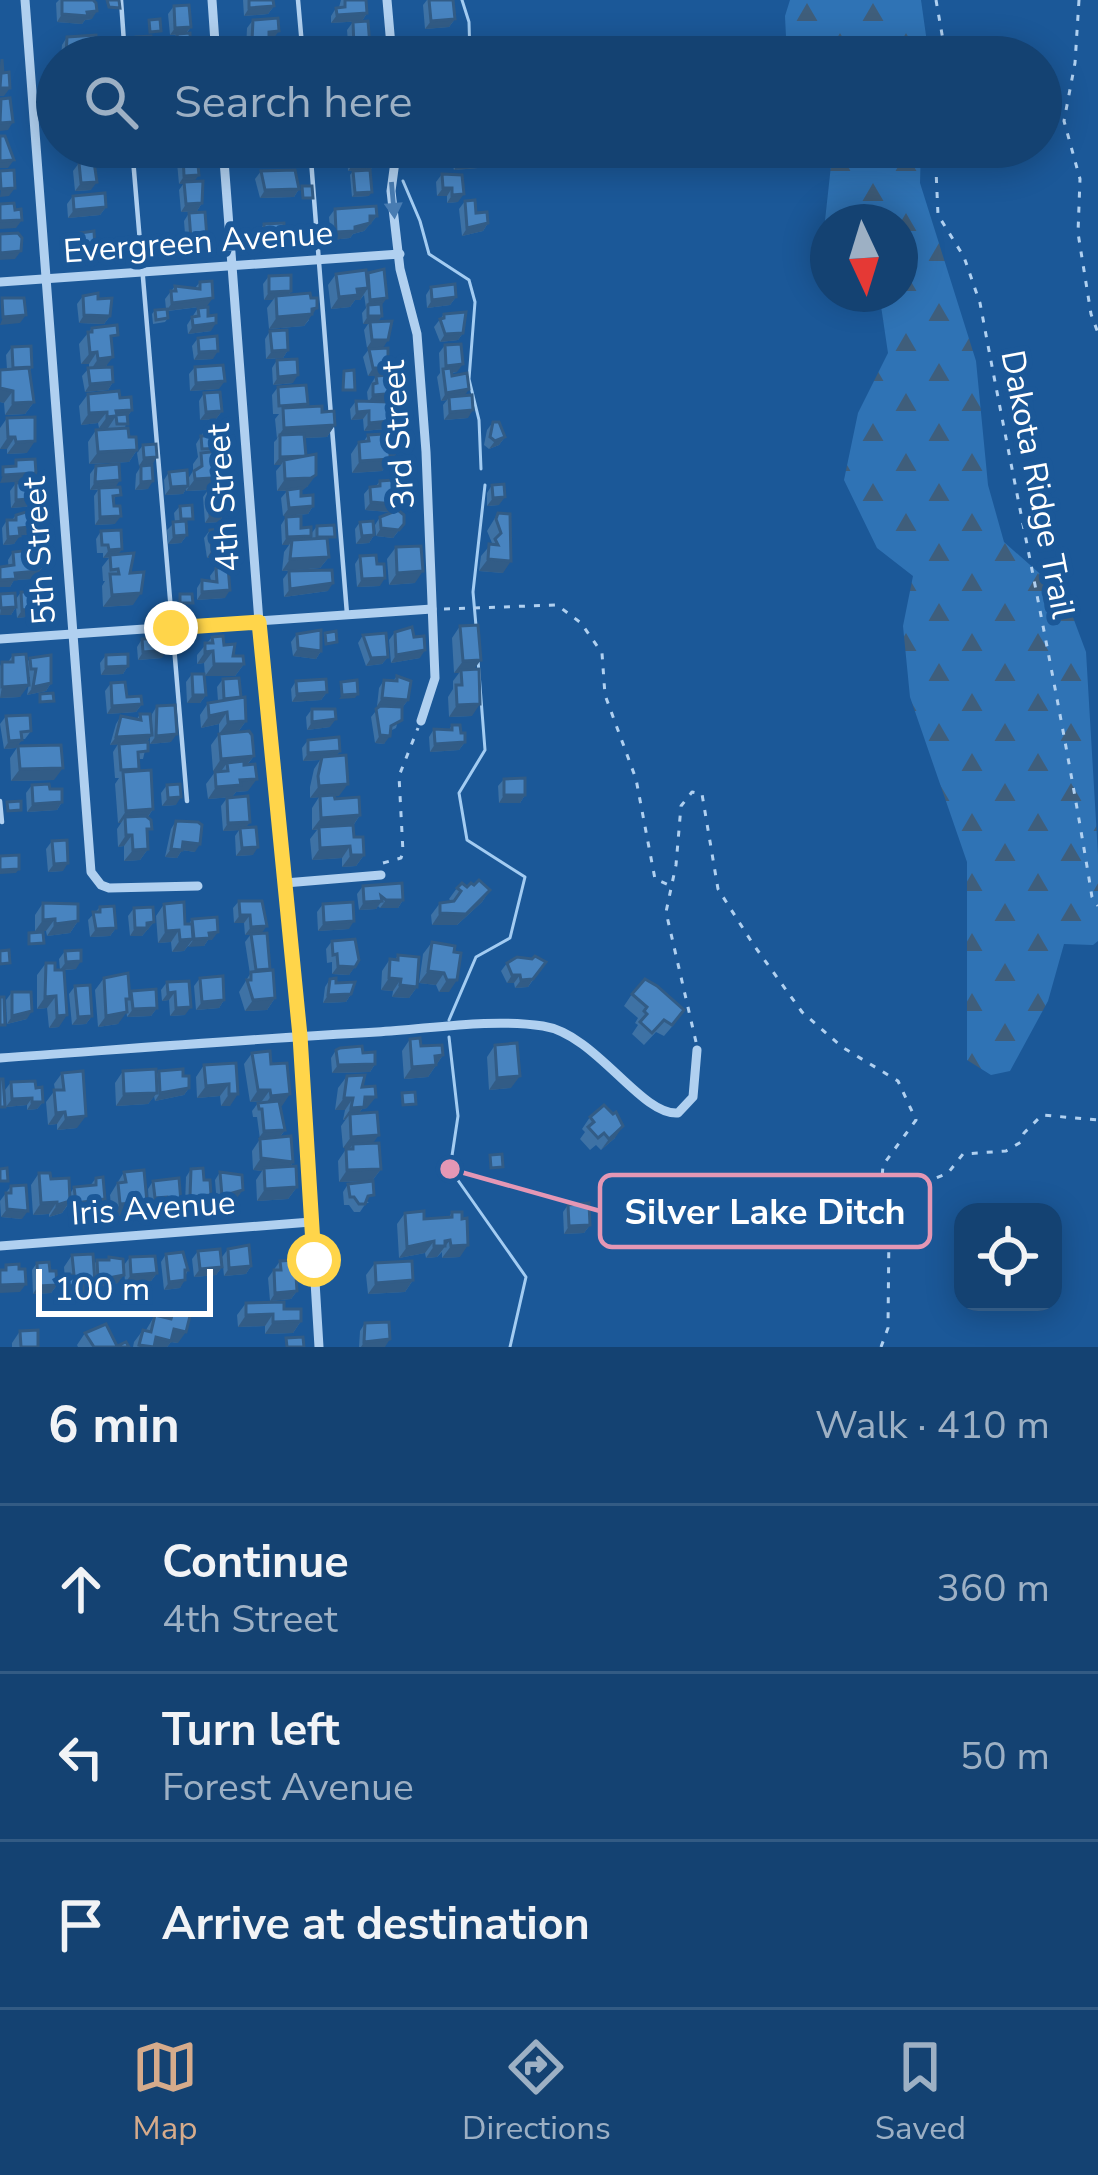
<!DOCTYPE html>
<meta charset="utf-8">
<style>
body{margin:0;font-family:"Nunito Sans",sans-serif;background:#214d7a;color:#f1f3f6}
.controls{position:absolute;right:36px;bottom:36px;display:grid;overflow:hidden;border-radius:24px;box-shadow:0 6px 30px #0003}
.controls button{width:108px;height:108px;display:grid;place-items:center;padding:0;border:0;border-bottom:3px solid #335b84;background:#144272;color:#f1f3f6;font:60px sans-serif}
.compass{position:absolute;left:810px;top:204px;width:108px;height:108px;border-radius:50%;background:#144272;box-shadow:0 6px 30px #0003;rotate:176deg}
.scale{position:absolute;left:36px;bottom:30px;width:177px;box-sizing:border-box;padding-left:12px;border:6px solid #fff;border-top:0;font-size:33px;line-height:42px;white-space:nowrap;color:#fff;-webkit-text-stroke:9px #1b5898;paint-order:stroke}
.stop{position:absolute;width:36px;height:36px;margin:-27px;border:9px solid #ffd54a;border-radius:50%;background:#fff}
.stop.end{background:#ffd54a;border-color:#fff;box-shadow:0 3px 12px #0008}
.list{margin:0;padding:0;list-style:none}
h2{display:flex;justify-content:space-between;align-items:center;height:156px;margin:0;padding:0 48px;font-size:51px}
h2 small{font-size:39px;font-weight:400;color:#9db0c4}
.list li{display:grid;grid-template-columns:78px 1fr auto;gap:36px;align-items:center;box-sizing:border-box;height:168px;padding:0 48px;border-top:3px solid #335b84}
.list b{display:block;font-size:45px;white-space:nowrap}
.list p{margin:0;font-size:39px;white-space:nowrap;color:#9db0c4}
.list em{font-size:39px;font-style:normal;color:#9db0c4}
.icon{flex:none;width:66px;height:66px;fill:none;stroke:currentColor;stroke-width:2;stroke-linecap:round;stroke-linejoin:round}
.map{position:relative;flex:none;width:1098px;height:1347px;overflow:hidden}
.search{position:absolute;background:#144272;box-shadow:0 6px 30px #0003;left:36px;right:36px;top:36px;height:132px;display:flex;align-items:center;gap:30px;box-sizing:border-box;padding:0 42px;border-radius:66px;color:#9db0c4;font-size:45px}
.sheet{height:660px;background:#144272}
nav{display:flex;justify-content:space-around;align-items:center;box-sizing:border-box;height:168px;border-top:3px solid #335b84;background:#144272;font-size:33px;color:#9db0c4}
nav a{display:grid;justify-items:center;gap:6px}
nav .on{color:#d6ab8b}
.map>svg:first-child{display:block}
.forest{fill:url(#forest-firs)}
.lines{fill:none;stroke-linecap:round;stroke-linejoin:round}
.stream{stroke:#a3ccf2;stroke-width:3}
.path{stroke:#b0d0f0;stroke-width:3;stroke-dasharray:6 9;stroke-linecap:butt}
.lane{stroke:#b0d0f0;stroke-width:4.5}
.street{stroke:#b0d0f0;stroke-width:9}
.wall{fill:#3e72a5}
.shaded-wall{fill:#325c86}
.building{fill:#4884c0;stroke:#325c86;stroke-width:3}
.oneway{fill:#487cb2}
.route{stroke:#ffd54a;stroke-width:15}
.labels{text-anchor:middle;stroke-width:12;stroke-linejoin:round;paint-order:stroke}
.street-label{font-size:33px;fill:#fff;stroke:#1b5898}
.leader{fill:none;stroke:#e497b5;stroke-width:4.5}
.callout-dot{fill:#e497b5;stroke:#1b5898;stroke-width:4.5}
.callout{fill:#1b5898;stroke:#e497b5;stroke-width:4.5}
.callout-label{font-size:36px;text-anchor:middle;font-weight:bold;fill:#fff}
</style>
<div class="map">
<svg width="1098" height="1347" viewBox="0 0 1098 1347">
<defs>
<pattern id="forest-firs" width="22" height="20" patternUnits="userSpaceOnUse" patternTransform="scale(3)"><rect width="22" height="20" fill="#2f73b5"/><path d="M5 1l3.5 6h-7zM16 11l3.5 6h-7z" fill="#3f5e7b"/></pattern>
</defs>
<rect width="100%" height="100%" fill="#1b5898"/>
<!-- forest -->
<g class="forest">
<path d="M 790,0 L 921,0 L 929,57 L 787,57 L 785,16 Z"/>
<path d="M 833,147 L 921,147 L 920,183 L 976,361 L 988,485 L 1004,542 L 1065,596 L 1086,652 L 1098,855 L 1098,941 L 1093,945 L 1064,944 L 1048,1001 L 1010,1071 L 991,1075 L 967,1060 L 967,862 L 910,697 L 903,626 L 913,576 L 877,548 L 844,480 L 858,413 L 888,353 L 880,299 L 875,294 L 900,294 L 900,222 L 828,222 L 828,236 L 824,230 Z"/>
</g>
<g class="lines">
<!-- stream -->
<g class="stream">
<path d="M 462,0 L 469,22 L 470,57"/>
<path d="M 410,160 L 424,147"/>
<path d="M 403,181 L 420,221 L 429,254 L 469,280 L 475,302 L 469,379 L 479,420 L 481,469"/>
<path d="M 476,626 L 473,592 L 485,485"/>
<path d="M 449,1020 L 476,957 L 510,938 L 525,877 L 467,840 L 459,793 L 485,750 L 478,660"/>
<path d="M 449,1037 L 458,1116 L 450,1169 L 526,1277 L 510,1347"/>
</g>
<!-- path -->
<g class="path">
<path d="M 936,0 L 946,57"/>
<path d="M 1079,0 L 1075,63 L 1064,121 L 1080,179 L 1078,233 L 1091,314 L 1098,333"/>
<path d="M 935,147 L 938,215 L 964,257 L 980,303 C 1017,501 1060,698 1092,897 L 1098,906"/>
<path d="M 444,609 L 557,605 L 581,623 L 602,653 L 605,695 L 636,779 L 655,879 L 669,885"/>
<path d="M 383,863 L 401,858 L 403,852 L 399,776 L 418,728"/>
<path d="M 696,1042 L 666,912 L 676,865 L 681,806 L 692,792 L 702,794 L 718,889 L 753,944 L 802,1012 L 842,1047 L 898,1081 L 916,1120 L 883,1165 L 881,1193 L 916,1176 L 921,1184 L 948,1173 L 963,1154 L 1006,1151 L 1021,1142 L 1024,1133 L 1042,1115 L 1098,1120"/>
<path d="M 881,1347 L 888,1328 L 889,1228 L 895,1221 L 882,1194"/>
</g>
<!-- lane -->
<g class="lane">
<path d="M 121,0 L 125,57"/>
<path d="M 298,0 L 303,57"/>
<path d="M 132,147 L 187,801"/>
<path d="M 310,147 L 331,416"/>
<path d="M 332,428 L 347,614"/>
<path d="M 0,801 L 2,822"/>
</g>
<!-- street -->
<g class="street">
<path d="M 25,0 L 91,872 L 101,885 L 109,888 L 198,886"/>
<path d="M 212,0 L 216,57"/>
<path d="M 387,0 L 392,57"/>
<path d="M 223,147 L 259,622 L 300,1036 L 319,1347"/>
<path d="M 397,147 L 391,191 L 400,269 L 417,334 L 426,452 L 435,678 L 421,721"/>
<path d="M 0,282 L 400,254"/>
<path d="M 0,639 L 432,609"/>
<path d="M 285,883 L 381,875"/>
<path d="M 0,1058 C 126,1049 251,1039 377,1032 C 430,1029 490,1018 543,1026 C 596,1034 641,1116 678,1113 L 693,1097 L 697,1050"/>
<path d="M 0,1246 L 311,1222"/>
</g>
</g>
<!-- wall -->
<g class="wall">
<path d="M 59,0 L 93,0 L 92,19 L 85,20 L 82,24 L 57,22 L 56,3 Z"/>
<path d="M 243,0 L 273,0 L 274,6 L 268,14 L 244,16 Z"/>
<path d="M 341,0 L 366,0 L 367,13 L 362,21 L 331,23 L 331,16 L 336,8 L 339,7 Z"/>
<path d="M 427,0 L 453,0 L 455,19 L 449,27 L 425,29 L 423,5 Z"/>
<path d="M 174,6 L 191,27 L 186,34 L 189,57 L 159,57 L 158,48 L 164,40 L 174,39 L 176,35 L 170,35 L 168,14 Z"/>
<path d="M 253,20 L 273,39 L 269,40 L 264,47 L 246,49 L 247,28 Z"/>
<path d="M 353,22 L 364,54 L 349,55 L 347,30 Z"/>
<path d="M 67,37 L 97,57 L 61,57 L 62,45 Z"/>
<path d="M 428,39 L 446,57 L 423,57 L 423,46 Z"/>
<path d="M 253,147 L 274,147 L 274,154 L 269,162 L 254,163 Z"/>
<path d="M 347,147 L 376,147 L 377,161 L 371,169 L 348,171 Z"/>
<path d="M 451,147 L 479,147 L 483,160 L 478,168 L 454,170 L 449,154 Z"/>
<path d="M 183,155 L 202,203 L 197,211 L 181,212 L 179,190 L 184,183 L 179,184 L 177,163 Z"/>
<path d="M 79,163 L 91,190 L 75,191 L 73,171 Z"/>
<path d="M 261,171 L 299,189 L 294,197 L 260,198 L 255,179 Z"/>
<path d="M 353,171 L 369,196 L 352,197 L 350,175 Z"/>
<path d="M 442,174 L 462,175 L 458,202 L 447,203 L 447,196 L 437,196 L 436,182 Z"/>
<path d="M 73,196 L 106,207 L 100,215 L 68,218 L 67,204 Z"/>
<path d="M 465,201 L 488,223 L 483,231 L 462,236 L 459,209 Z"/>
<path d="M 335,209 L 377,216 L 364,231 L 353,234 L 350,238 L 331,240 L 329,217 Z"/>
<path d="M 189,213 L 202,246 L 186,247 L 184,221 Z"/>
<path d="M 264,224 L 280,244 L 259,246 L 258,232 Z"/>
<path d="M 80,233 L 90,255 L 75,257 L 74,241 Z"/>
<path d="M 366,270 L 381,306 L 382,316 L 378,321 L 392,321 L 367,348 L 364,330 L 368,324 L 363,324 L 362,313 L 366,308 L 364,295 L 360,300 L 355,300 L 350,307 L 331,309 L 328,285 L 336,274 Z"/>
<path d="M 269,276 L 291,291 L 289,295 L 309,320 L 304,326 L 269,329 L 267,308 L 273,300 L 264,300 L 263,284 Z"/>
<path d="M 200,282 L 207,306 L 168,311 L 168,318 L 165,322 L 153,324 L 152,314 L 155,310 L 166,309 L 165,299 L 175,286 L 195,288 Z"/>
<path d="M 431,287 L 456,297 L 450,305 L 427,308 L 426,295 Z"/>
<path d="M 83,296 L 98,299 L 110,316 L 104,324 L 79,323 L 77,304 Z"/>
<path d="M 198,308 L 211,331 L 188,334 L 187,325 Z"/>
<path d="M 444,314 L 463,333 L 458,340 L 440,342 L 434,327 Z"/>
<path d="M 92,328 L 112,345 L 106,367 L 113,382 L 108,390 L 85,392 L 82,376 L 89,368 L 89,364 L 81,364 L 79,344 Z"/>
<path d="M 270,331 L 288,350 L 283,358 L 266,359 L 265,339 Z"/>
<path d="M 198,338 L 213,359 L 194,360 L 192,346 Z"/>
<path d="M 445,345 L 457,372 L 452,373 L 465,396 L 468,418 L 444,420 L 443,405 L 447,400 L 441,401 L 437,377 L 440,373 L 439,353 Z"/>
<path d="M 12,347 L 32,367 L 30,370 L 34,402 L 25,414 L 5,415 L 4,403 L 0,402 L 0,370 L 7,369 L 6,355 Z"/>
<path d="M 369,349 L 388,368 L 383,375 L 390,381 L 398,393 L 392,401 L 386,402 L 384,429 L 364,431 L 363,419 L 351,420 L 350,409 L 356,401 L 368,401 L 367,392 L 371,384 L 376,376 L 381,376 L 368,376 L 363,357 Z"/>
<path d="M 277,360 L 293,383 L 273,385 L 272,368 Z"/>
<path d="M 195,367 L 219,389 L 190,391 L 189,374 Z"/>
<path d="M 278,387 L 308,404 L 306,406 L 322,412 L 335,425 L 327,437 L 305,438 L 308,486 L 301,490 L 301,496 L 313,506 L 308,514 L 283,516 L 281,498 L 287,491 L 277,491 L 276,471 L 281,465 L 274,465 L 274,442 L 277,439 L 275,419 L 279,414 L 273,414 L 272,395 Z"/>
<path d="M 204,393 L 222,411 L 216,419 L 200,420 L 199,401 Z"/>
<path d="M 88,394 L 120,398 L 132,410 L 127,417 L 125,428 L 137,450 L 129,462 L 89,464 L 88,442 L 96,430 L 108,429 L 108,428 L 99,428 L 98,423 L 81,425 L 79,406 Z"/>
<path d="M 7,418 L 27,453 L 7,454 L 7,449 L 0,449 L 0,428 Z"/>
<path d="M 493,422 L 505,437 L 499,445 L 489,449 L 484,445 L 487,430 Z"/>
<path d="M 206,428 L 223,448 L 220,451 L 220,488 L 224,514 L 219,522 L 205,523 L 203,497 L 208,490 L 186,491 L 186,489 L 183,494 L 165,495 L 164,480 L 169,472 L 188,479 L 193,471 L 193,464 L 198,457 L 196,444 Z"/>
<path d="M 368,435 L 401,447 L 382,471 L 352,473 L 351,454 L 359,442 L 364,441 Z"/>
<path d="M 143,445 L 152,465 L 148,489 L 135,490 L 136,474 L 141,466 L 139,466 L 137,453 Z"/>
<path d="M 96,466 L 116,487 L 114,503 L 115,524 L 95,525 L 94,496 L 98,490 L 90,490 L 90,474 Z"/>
<path d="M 380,481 L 389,512 L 365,510 L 364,494 L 370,487 L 376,486 Z"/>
<path d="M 16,483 L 41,498 L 35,506 L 11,508 L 10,491 Z"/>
<path d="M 492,485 L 499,505 L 487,506 L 487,493 Z"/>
<path d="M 180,506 L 188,527 L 187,535 L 181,543 L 168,544 L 167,530 L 175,522 L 174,513 Z"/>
<path d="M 498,513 L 510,514 L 503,573 L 479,571 L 481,556 L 492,543 L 487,531 Z"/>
<path d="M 16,515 L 40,526 L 35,534 L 19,535 L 14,544 L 3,545 L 2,528 L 7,520 L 12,520 Z"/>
<path d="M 286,517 L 301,528 L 309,539 L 312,539 L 311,534 L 317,526 L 329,545 L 329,557 L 320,568 L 289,571 L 328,591 L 284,597 L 283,579 L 289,571 L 282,571 L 284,552 L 289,545 L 282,545 L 281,525 Z"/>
<path d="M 380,517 L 404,524 L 393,538 L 376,536 L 375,525 Z"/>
<path d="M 360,522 L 374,535 L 369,543 L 356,544 L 355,529 Z"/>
<path d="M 210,530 L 225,549 L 219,556 L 207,558 L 204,538 Z"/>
<path d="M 101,531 L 122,549 L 118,554 L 130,573 L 133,605 L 103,607 L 102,586 L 105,581 L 103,581 L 102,567 L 109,558 L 103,558 L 103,553 L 97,553 L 96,539 Z"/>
<path d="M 396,547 L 415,583 L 389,585 L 387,559 Z"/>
<path d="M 13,552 L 44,566 L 32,579 L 14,580 L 10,587 L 8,560 Z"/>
<path d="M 360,556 L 380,586 L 357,587 L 355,564 Z"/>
<path d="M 216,568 L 225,598 L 197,600 L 197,588 L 202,580 L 211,581 L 210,576 Z"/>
<path d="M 21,592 L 43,615 L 17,618 L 16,607 L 11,615 L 0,615 L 0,594 L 16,599 Z"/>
<path d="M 460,626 L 474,669 L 472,716 L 449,717 L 448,697 L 453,689 L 453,681 L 459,673 L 454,673 L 452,638 Z"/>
<path d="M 395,632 L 420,658 L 391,663 L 389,640 Z"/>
<path d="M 297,634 L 321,651 L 316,659 L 293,656 L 291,642 Z"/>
<path d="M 363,635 L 388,657 L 382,664 L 366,666 L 358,643 Z"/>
<path d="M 212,637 L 244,664 L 235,676 L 205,676 L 204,663 L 197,664 L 197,655 Z"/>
<path d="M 142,639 L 162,658 L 138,660 L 137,647 Z"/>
<path d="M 13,655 L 27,663 L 30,658 L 51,683 L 46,691 L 27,695 L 30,677 L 28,677 L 20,697 L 0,698 L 0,666 L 2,662 L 8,662 Z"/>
<path d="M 106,655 L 128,666 L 123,674 L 101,675 L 100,663 Z"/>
<path d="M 192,674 L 206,695 L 200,703 L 187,703 L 186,682 Z"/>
<path d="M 397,676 L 408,700 L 402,708 L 396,728 L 390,731 L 384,744 L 375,743 L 371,717 L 380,706 L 377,706 L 379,688 L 384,680 L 393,681 Z"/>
<path d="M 223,679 L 241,698 L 246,721 L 238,732 L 254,756 L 247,765 L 248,791 L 236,792 L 232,797 L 208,799 L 206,784 L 215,772 L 222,770 L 213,771 L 211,745 L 219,734 L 219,724 L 201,728 L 200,715 L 208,703 L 218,701 L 217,687 Z"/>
<path d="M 296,681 L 327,692 L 321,700 L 292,702 L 291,689 Z"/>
<path d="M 111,683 L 127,697 L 142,704 L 136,712 L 107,714 L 105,691 Z"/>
<path d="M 157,706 L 171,742 L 150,744 L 150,737 L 147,742 L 143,759 L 139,759 L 137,771 L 153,809 L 148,817 L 148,849 L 140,860 L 124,861 L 124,846 L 118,847 L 117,829 L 121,823 L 118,823 L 115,784 L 119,778 L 115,778 L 113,752 L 118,744 L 110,745 L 116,724 L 121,716 L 137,719 L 140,714 L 151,724 L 152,714 Z"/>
<path d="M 312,709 L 330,727 L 307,730 L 306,717 Z"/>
<path d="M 6,716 L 31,731 L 25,739 L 22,739 L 16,748 L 4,749 L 0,724 Z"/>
<path d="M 452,725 L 461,733 L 465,742 L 459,750 L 430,752 L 429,737 L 434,729 L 449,730 Z"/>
<path d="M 308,740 L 340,751 L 336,756 L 339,796 L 334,796 L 335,799 L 360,815 L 353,826 L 354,837 L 364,855 L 356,866 L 342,867 L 342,858 L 312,860 L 310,839 L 317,830 L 312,830 L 312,808 L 319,797 L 310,798 L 310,787 L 314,769 L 320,760 L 303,761 L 302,748 Z"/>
<path d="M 18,746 L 54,780 L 11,781 L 10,758 Z"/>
<path d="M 504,779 L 525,795 L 520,803 L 499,803 L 498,786 Z"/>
<path d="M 32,785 L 50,789 L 62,802 L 57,810 L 27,812 L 26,793 Z"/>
<path d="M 167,785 L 176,805 L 162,806 L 161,793 Z"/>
<path d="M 227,798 L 250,822 L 245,828 L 253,855 L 236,856 L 235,836 L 239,830 L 223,831 L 221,806 Z"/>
<path d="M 176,821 L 195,852 L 182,850 L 177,858 L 165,857 L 171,829 Z"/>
<path d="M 52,841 L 63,871 L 48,872 L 46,849 Z"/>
<path d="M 474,885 L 490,890 L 482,902 L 457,925 L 432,925 L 431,915 L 440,903 L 451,901 L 449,899 L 457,888 Z"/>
<path d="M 363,886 L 403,900 L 398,908 L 380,908 L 378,906 L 376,909 L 359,910 L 357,894 Z"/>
<path d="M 239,901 L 261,933 L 275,998 L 267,1010 L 245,1011 L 239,992 L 250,974 L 245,942 L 251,934 L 245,935 L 244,923 L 234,923 L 233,908 Z"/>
<path d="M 43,903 L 78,921 L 70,933 L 47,936 L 46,931 L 35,931 L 35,915 Z"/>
<path d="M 164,904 L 185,924 L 189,924 L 192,919 L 212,940 L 208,940 L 204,946 L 188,946 L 184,951 L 172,952 L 171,942 L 158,943 L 156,916 Z"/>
<path d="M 323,904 L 349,929 L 318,931 L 317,912 Z"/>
<path d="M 100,907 L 116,928 L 110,936 L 90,937 L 88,920 Z"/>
<path d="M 134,908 L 154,922 L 142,936 L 130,936 L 128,916 Z"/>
<path d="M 332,941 L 359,960 L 349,975 L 332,974 L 332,962 L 327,963 L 326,949 Z"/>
<path d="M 432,942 L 454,952 L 449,992 L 439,992 L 436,985 L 419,983 L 423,954 Z"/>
<path d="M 65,951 L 76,969 L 64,970 L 59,1027 L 49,1028 L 47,1008 L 37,1009 L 37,975 L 46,963 L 55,970 L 60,970 L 59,959 Z"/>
<path d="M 398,955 L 417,987 L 409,998 L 392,997 L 393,991 L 381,990 L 382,971 L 390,959 L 395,960 Z"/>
<path d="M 546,962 L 528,987 L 515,988 L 514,983 L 507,983 L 501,971 L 507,963 Z"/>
<path d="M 104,978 L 130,994 L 131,991 L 157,1008 L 151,1016 L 127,1017 L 126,1004 L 118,1024 L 98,1027 L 95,990 Z"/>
<path d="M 200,978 L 224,1000 L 219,1008 L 196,1010 L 194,986 Z"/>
<path d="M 330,979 L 351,994 L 346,1002 L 323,1003 L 325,987 Z"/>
<path d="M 189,981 L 185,1015 L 170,1016 L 169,1000 L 162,1001 L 161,990 L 167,982 Z"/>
<path d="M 75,986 L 92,1016 L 86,1024 L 72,1025 L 69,994 Z"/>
<path d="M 12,992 L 27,1019 L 7,1024 L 6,1000 Z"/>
<path d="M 632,994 L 676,1022 L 664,1036 L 656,1032 L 644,1045 L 632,1034 L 638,1025 L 635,1023 L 638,1018 L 624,1006 Z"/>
<path d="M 410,1039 L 421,1046 L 443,1055 L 428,1077 L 404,1079 L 402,1051 Z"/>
<path d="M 495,1045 L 511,1088 L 489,1090 L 487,1057 Z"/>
<path d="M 336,1050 L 363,1053 L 375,1064 L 370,1072 L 332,1073 L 331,1058 Z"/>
<path d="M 252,1053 L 271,1064 L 282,1106 L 280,1106 L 285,1130 L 280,1137 L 293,1162 L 290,1167 L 297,1187 L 288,1199 L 257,1201 L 256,1180 L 262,1171 L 253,1170 L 252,1151 L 260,1139 L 257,1117 L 253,1117 L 252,1111 L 258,1103 L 262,1101 L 250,1102 L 244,1064 Z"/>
<path d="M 236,1063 L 230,1106 L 221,1106 L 220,1096 L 197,1098 L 196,1077 L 204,1065 Z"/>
<path d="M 123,1071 L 156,1075 L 159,1071 L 183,1076 L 189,1088 L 184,1095 L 155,1101 L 154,1096 L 148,1104 L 116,1106 L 115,1083 Z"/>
<path d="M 62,1073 L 77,1128 L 57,1130 L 57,1124 L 48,1125 L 46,1102 L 55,1090 L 54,1084 Z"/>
<path d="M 347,1076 L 362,1087 L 367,1108 L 362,1109 L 359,1113 L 373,1143 L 381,1169 L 372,1181 L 339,1182 L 338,1161 L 346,1149 L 350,1148 L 343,1148 L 341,1126 L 346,1119 L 343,1120 L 345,1110 L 335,1110 L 338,1088 Z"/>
<path d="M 11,1082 L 36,1088 L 43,1102 L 37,1109 L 27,1110 L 27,1105 L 6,1107 L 5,1090 Z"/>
<path d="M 590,1117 L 615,1138 L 601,1150 L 596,1145 L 590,1150 L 580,1139 L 585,1132 L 582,1129 Z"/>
<path d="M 191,1169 L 206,1203 L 185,1205 L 186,1177 Z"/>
<path d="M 124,1172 L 147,1202 L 139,1214 L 112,1216 L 110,1195 Z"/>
<path d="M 220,1172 L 237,1198 L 217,1204 L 215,1180 Z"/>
<path d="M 39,1173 L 70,1194 L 74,1187 L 90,1186 L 96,1178 L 100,1207 L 70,1211 L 70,1202 L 62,1213 L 49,1217 L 49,1214 L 33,1215 L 31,1185 Z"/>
<path d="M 153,1181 L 181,1202 L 176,1210 L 163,1211 L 162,1205 L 149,1206 L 148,1189 Z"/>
<path d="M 348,1184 L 369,1203 L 366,1203 L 360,1212 L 354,1212 L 349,1205 L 344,1205 L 343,1192 Z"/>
<path d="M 11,1186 L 22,1219 L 1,1217 L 0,1201 Z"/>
<path d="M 568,1205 L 590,1225 L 584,1233 L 564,1234 L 563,1212 Z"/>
<path d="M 452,1212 L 460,1257 L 442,1258 L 442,1252 L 437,1257 L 426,1258 L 425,1253 L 399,1258 L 397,1224 L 405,1213 L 424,1219 L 449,1217 Z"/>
<path d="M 228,1249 L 251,1266 L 246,1274 L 224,1276 L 222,1257 Z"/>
<path d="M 198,1251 L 222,1267 L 216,1275 L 194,1277 L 192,1259 Z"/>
<path d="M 166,1254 L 188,1270 L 180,1288 L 164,1290 L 161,1262 Z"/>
<path d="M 72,1255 L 94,1265 L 97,1260 L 107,1260 L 109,1257 L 118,1283 L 92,1288 L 87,1295 L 61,1298 L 60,1287 L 65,1279 L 64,1267 Z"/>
<path d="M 130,1257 L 157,1273 L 151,1281 L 125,1283 L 124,1265 Z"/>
<path d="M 280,1261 L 297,1291 L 291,1299 L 270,1301 L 268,1278 Z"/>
<path d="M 37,1263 L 50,1271 L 57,1285 L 51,1293 L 33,1294 L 32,1270 Z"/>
<path d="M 375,1263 L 413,1280 L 405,1292 L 368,1294 L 366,1275 Z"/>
<path d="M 246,1303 L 284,1309 L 301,1321 L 293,1333 L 265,1334 L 265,1326 L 238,1327 L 237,1315 Z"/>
<path d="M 173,1312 L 178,1343 L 171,1342 L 167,1347 L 133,1347 L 134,1342 L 143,1330 L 146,1330 L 155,1315 L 168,1318 Z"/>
<path d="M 365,1323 L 385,1347 L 359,1347 L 360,1331 Z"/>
<path d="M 20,1331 L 38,1347 L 12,1347 L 12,1343 Z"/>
<path d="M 85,1333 L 117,1346 L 129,1347 L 78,1347 L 77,1345 Z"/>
</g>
<!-- shaded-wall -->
<g class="shaded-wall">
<path d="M 274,6 L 268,14 L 244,16 L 249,8 Z"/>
<path d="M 97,11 L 92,19 L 85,20 L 82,24 L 57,22 L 62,14 Z"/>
<path d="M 367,13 L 362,21 L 331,23 L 337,15 Z"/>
<path d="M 455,19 L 449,27 L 425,29 L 431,21 Z"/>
<path d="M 191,27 L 185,34 L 170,35 L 175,28 Z"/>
<path d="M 279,31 L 273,39 L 269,40 L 264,47 L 246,49 L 252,41 L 269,32 Z"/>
<path d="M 370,46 L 364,54 L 349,55 L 354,47 Z"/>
<path d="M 191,53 L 189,57 L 163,57 L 164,55 Z"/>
<path d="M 0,88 L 10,88 L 4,96 L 0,96 Z"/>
<path d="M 13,122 L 8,130 L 0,131 L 0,124 Z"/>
<path d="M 201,147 L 196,154 L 167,156 L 173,148 Z"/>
<path d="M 91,149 L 86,156 L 67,158 L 72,150 Z"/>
<path d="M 162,153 L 159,157 L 141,158 L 144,154 Z"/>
<path d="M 274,154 L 269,162 L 254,163 L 259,155 Z"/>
<path d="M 14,160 L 8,168 L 0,168 L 0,161 Z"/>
<path d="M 483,160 L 478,168 L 454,170 L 459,162 Z"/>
<path d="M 377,161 L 371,169 L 348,171 L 354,163 Z"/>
<path d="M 199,175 L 193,183 L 179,184 L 184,176 Z"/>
<path d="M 97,182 L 91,190 L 75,191 L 81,183 Z"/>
<path d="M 15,188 L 9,196 L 0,197 L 1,189 Z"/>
<path d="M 443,188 L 452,188 L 447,196 L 437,196 Z"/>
<path d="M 299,189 L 294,197 L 260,198 L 265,190 Z"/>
<path d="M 372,192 L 369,196 L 352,197 L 355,193 Z"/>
<path d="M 464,194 L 458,202 L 447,203 L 452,195 Z"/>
<path d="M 202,203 L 197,211 L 181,212 L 186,204 Z"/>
<path d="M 106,207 L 100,215 L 68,218 L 74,210 Z"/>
<path d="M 370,216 L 377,216 L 364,231 L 353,234 L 350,238 L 331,240 L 336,232 L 355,227 Z"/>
<path d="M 22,220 L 16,228 L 0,229 L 0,221 Z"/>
<path d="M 488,223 L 483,231 L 462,236 L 467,228 Z"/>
<path d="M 285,236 L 280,244 L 259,246 L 265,238 Z"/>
<path d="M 207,238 L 202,246 L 186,247 L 191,239 Z"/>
<path d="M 95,248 L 90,255 L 75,257 L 81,249 Z"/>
<path d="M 21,251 L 15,259 L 0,260 L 0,253 Z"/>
<path d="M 368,288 L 360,300 L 355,300 L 350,307 L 331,309 L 339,297 L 357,289 Z"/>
<path d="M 291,291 L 286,299 L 276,296 L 273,300 L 264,300 L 269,292 Z"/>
<path d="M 456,297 L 450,305 L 427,308 L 432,300 Z"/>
<path d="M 213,298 L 207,306 L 166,311 L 172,303 Z"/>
<path d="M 387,298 L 381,306 L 368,305 L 365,308 L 370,300 Z"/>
<path d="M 317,308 L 304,326 L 269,329 L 277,317 Z"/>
<path d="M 26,315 L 20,323 L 0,325 L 3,317 Z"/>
<path d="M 84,315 L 110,316 L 104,324 L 79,323 Z"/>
<path d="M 368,316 L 382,316 L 376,324 L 363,324 Z"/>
<path d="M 216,323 L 211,331 L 188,334 L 193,326 Z"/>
<path d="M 463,333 L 458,340 L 440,342 L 445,334 Z"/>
<path d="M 372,340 L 388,340 L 383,348 L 367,348 Z"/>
<path d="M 288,350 L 283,358 L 266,359 L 272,351 Z"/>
<path d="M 218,351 L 213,359 L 194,360 L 199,352 Z"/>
<path d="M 97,352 L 89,364 L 81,364 L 90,353 Z"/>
<path d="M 113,357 L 104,369 L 90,371 L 98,359 Z"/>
<path d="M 463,364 L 457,372 L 443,373 L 446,366 Z"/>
<path d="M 373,368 L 388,368 L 383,376 L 368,376 Z"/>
<path d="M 298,375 L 293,383 L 273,385 L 278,377 Z"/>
<path d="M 225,381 L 219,389 L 190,391 L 196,383 Z"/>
<path d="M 113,382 L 108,390 L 85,392 L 90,384 Z"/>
<path d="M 0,388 L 13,391 L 4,403 L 0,402 Z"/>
<path d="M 469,389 L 464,397 L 449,397 L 447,400 L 441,401 L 446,393 Z"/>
<path d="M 398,393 L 392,401 L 368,403 L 373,395 Z"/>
<path d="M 34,402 L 25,414 L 5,415 L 13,403 Z"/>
<path d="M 132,410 L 124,422 L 116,416 L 108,428 L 99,428 L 107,417 L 116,411 Z"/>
<path d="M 473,410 L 468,418 L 444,420 L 450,412 Z"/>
<path d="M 222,411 L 216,419 L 200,420 L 206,412 Z"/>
<path d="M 369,411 L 363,419 L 351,420 L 357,412 Z"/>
<path d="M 107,412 L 98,423 L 81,425 L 89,413 Z"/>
<path d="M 389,421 L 384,429 L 364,431 L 369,423 Z"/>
<path d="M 335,425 L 327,437 L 280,439 L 280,435 L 276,439 L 284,428 Z"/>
<path d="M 8,437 L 15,437 L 7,449 L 0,449 Z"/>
<path d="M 505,437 L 499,445 L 489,449 L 495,441 Z"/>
<path d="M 35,441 L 27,453 L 7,454 L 16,442 Z"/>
<path d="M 401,447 L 393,459 L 381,460 L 390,448 Z"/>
<path d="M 137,450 L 129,462 L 89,464 L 98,452 Z"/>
<path d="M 306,456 L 284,460 L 281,465 L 274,465 L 280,457 Z"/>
<path d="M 157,457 L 152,465 L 139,466 L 144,458 Z"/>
<path d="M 390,459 L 382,471 L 352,473 L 360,461 Z"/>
<path d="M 36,473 L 30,481 L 0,483 L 3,475 Z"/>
<path d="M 316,475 L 308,486 L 303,490 L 277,491 L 285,479 Z"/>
<path d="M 228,477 L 220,489 L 186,491 L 195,479 Z"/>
<path d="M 120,480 L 115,488 L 90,490 L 95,482 Z"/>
<path d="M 153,481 L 148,489 L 135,490 L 141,482 Z"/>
<path d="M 188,486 L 183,494 L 165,495 L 171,487 Z"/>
<path d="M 505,497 L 499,505 L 487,506 L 493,498 Z"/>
<path d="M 41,498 L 35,506 L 11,508 L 16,500 Z"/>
<path d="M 371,502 L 395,504 L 389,512 L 365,510 Z"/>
<path d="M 313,506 L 308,514 L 283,516 L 289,508 Z"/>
<path d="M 224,514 L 219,522 L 205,523 L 210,515 Z"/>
<path d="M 121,516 L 115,524 L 95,525 L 100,517 Z"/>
<path d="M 40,526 L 35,534 L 14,536 L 19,528 Z"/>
<path d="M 381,528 L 399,530 L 393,538 L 376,536 Z"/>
<path d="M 187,535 L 181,543 L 168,544 L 174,536 Z"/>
<path d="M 374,535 L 369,543 L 356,544 L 362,536 Z"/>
<path d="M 20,536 L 14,544 L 3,545 L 8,537 Z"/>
<path d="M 311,536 L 306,544 L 292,540 L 289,545 L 282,545 L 287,537 Z"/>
<path d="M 223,542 L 230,542 L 219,556 L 207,558 L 212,550 Z"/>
<path d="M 122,549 L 116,557 L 103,558 L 109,550 Z"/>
<path d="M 329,557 L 320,568 L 282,571 L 290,559 Z"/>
<path d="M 488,559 L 511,561 L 503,573 L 479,571 Z"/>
<path d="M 44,566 L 32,579 L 14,580 L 10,587 L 0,587 L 0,580 L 15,573 Z"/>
<path d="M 423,571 L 415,583 L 389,585 L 397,573 Z"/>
<path d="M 385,578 L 380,586 L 357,587 L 362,579 Z"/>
<path d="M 333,583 L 328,591 L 284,597 L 290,589 Z"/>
<path d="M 230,590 L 225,598 L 197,600 L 202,592 Z"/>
<path d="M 141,593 L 133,605 L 103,607 L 112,595 Z"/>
<path d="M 16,607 L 11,615 L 0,615 L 1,608 Z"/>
<path d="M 49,607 L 43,615 L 17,618 L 22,610 Z"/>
<path d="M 298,648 L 321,651 L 316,659 L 293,656 Z"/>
<path d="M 168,650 L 162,658 L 138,660 L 143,652 Z"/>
<path d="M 425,650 L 420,658 L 391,663 L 396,655 Z"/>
<path d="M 213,651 L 204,663 L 197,664 L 205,652 Z"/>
<path d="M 388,657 L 382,664 L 366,666 L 371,658 Z"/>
<path d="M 481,660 L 472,672 L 461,670 L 459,673 L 454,673 L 463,661 Z"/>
<path d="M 214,664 L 244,664 L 235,676 L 205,676 Z"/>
<path d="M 128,666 L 123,674 L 101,675 L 106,667 Z"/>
<path d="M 51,683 L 46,691 L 27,695 L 33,687 Z"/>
<path d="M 29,685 L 20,697 L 0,698 L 2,687 Z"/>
<path d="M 327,692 L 321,700 L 292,702 L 297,694 Z"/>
<path d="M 358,694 L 355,698 L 339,699 L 342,695 Z"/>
<path d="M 193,695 L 206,695 L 200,703 L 187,703 Z"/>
<path d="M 382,698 L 408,700 L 402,708 L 377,706 Z"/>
<path d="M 142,704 L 136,712 L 107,714 L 112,706 Z"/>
<path d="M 480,704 L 472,716 L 449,717 L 457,705 Z"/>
<path d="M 227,712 L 219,724 L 201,728 L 209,716 Z"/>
<path d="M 336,719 L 330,727 L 307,730 L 312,722 Z"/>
<path d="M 246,721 L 238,732 L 219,734 L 228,722 Z"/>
<path d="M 177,734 L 171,742 L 150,744 L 156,736 Z"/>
<path d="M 152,735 L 146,743 L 110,745 L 116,737 Z"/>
<path d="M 380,735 L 390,736 L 384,744 L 375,743 Z"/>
<path d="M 22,740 L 16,748 L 4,749 L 9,741 Z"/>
<path d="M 465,742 L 459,750 L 430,752 L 435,744 Z"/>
<path d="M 340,751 L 334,759 L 303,761 L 308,753 Z"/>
<path d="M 254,756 L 245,767 L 227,763 L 222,770 L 213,771 L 221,759 Z"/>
<path d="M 63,768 L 54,780 L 11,781 L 20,769 Z"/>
<path d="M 257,779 L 248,791 L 236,792 L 232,797 L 208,799 L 216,787 L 240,780 Z"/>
<path d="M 348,784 L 339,796 L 310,798 L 319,786 Z"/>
<path d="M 504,795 L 525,795 L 520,803 L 499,803 Z"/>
<path d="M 181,797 L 176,805 L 162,806 L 168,798 Z"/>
<path d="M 62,802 L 57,810 L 27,812 L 33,804 Z"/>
<path d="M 153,809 L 145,821 L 125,817 L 121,823 L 118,823 L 126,811 Z"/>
<path d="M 360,815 L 352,827 L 312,830 L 321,818 Z"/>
<path d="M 250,822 L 244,830 L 223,831 L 228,823 Z"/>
<path d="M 126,835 L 132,835 L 124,846 L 118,847 Z"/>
<path d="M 183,842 L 200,844 L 195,852 L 182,850 L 177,858 L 165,857 L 171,849 Z"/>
<path d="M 350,846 L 342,858 L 312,860 L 320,848 Z"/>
<path d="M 258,847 L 253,855 L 236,856 L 242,848 Z"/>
<path d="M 148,849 L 140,860 L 124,861 L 133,850 Z"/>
<path d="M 351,855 L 364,855 L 356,866 L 342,867 Z"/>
<path d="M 68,863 L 63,871 L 48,872 L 54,864 Z"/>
<path d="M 19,869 L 16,873 L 0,874 L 0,870 Z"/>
<path d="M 490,890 L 482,902 L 457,925 L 432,925 L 440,913 Z"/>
<path d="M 386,900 L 403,900 L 398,908 L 380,908 Z"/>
<path d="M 382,901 L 376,909 L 359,910 L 364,902 Z"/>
<path d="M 240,915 L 250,915 L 244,923 L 234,923 Z"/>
<path d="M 55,919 L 46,931 L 35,931 L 43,920 Z"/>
<path d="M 78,921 L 70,933 L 47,936 L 55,924 Z"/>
<path d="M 354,921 L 349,929 L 318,931 L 324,923 Z"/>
<path d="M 154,922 L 142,936 L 130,936 L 135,928 L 147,923 Z"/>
<path d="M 267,926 L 261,934 L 245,935 L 251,927 Z"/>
<path d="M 116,928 L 110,936 L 90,937 L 96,929 Z"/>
<path d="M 179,930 L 171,942 L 158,943 L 166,931 Z"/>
<path d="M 218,932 L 212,940 L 208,940 L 204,946 L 188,947 L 194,939 L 209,933 Z"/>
<path d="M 193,939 L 184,951 L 172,952 L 180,940 Z"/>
<path d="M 81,961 L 76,969 L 60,970 L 66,962 Z"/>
<path d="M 338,966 L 355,967 L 349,975 L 332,974 Z"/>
<path d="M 428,971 L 444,973 L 436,985 L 419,983 Z"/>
<path d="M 512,975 L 520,975 L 514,983 L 507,983 Z"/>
<path d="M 389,978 L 401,979 L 393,991 L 381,990 Z"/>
<path d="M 533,979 L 528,987 L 515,988 L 521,980 Z"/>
<path d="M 447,980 L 457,980 L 449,992 L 439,992 Z"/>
<path d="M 400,985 L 417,987 L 409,998 L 392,997 Z"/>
<path d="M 175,992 L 169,1000 L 162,1001 L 168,993 Z"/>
<path d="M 351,994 L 346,1002 L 323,1003 L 328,995 Z"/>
<path d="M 56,996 L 47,1008 L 37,1009 L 45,997 Z"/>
<path d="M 275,998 L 267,1010 L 245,1011 L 253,1000 Z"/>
<path d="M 224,1000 L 219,1008 L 196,1010 L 202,1002 Z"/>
<path d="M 191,1007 L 185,1015 L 170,1016 L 176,1008 Z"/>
<path d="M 157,1008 L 151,1016 L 127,1017 L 133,1009 Z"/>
<path d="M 32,1011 L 27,1019 L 7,1024 L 12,1016 Z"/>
<path d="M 127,1012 L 118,1024 L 98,1027 L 106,1016 Z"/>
<path d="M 67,1015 L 59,1027 L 49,1028 L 57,1016 Z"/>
<path d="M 92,1016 L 86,1024 L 72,1025 L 78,1017 Z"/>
<path d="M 443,1055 L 428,1077 L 404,1079 L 412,1067 L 435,1056 Z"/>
<path d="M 375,1064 L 370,1072 L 332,1073 L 338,1065 Z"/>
<path d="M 520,1076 L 511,1088 L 489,1090 L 497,1078 Z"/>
<path d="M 229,1084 L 220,1096 L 197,1098 L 206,1086 Z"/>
<path d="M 189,1088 L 184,1095 L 155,1101 L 160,1093 Z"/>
<path d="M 258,1090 L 270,1090 L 262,1101 L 250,1102 Z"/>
<path d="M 157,1093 L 148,1104 L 116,1106 L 124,1094 Z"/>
<path d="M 229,1094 L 238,1094 L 230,1106 L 221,1106 Z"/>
<path d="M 290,1094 L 282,1106 L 263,1108 L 271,1096 Z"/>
<path d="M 365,1097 L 376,1097 L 367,1108 L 362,1109 L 355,1118 L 350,1114 L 346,1119 L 343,1120 L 351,1108 Z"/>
<path d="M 32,1098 L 27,1105 L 6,1107 L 12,1099 Z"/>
<path d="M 344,1098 L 353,1098 L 345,1110 L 335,1110 Z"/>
<path d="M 32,1102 L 43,1102 L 37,1109 L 27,1110 Z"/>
<path d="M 65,1112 L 57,1124 L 48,1125 L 56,1113 Z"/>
<path d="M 86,1116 L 77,1128 L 57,1130 L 66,1118 Z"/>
<path d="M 623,1126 L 615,1138 L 601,1150 L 609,1139 Z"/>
<path d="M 285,1130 L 279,1138 L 258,1139 L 264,1131 Z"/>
<path d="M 379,1135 L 370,1147 L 353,1144 L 350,1148 L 343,1148 L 351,1137 Z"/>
<path d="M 261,1158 L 293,1162 L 285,1173 L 264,1168 L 262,1171 L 253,1170 Z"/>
<path d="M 381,1169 L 372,1181 L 339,1182 L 347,1170 Z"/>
<path d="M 297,1187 L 288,1199 L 257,1201 L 265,1189 Z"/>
<path d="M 243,1190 L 237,1198 L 217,1204 L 222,1196 Z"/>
<path d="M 211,1195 L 206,1203 L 185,1205 L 190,1197 Z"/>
<path d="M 167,1197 L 162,1205 L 149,1206 L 155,1198 Z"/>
<path d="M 105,1199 L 100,1207 L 70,1211 L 76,1203 Z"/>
<path d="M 70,1201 L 62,1213 L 49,1217 L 57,1205 Z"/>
<path d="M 57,1202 L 49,1214 L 33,1215 L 41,1203 Z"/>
<path d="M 147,1202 L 139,1214 L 112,1216 L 120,1204 Z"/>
<path d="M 181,1202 L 176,1210 L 163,1211 L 168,1203 Z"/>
<path d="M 7,1209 L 28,1211 L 22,1219 L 1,1217 Z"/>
<path d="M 590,1225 L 584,1233 L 564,1234 L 569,1226 Z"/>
<path d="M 450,1240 L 437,1257 L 426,1258 L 434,1246 Z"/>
<path d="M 434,1241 L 425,1253 L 399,1258 L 407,1247 Z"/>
<path d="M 468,1245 L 460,1257 L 442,1258 L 451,1246 Z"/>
<path d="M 251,1266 L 246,1274 L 224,1276 L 229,1268 Z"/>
<path d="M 222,1267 L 216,1275 L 194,1277 L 200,1269 Z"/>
<path d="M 157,1273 L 151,1281 L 125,1283 L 131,1275 Z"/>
<path d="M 124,1275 L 118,1283 L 92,1288 L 98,1280 Z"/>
<path d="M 185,1280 L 180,1288 L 164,1290 L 169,1282 Z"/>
<path d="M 413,1280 L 405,1292 L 368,1294 L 376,1283 Z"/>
<path d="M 26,1284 L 20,1292 L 0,1293 L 0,1285 Z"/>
<path d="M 95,1284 L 87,1295 L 61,1298 L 69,1286 Z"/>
<path d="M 57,1285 L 51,1293 L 33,1294 L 38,1286 Z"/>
<path d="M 297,1291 L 291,1299 L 270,1301 L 275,1293 Z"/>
<path d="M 273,1314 L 265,1326 L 238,1327 L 246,1315 Z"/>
<path d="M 301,1321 L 293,1333 L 265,1334 L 273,1322 Z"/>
<path d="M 174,1329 L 186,1332 L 178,1343 L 171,1342 L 167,1347 L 138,1347 Z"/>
<path d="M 390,1339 L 385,1347 L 361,1347 L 364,1342 Z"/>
</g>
<!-- building -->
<g class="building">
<path d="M 62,0 L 93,0 L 96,3 L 97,11 L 87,12 L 88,16 L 62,14 Z"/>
<path d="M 107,0 L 119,0 L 120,8 L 109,7 Z"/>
<path d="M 249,0 L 273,0 L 274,6 L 249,8 Z"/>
<path d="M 345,0 L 366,0 L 367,13 L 337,15 L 336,8 L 345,7 Z"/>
<path d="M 429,0 L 453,0 L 455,19 L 431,21 Z"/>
<path d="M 189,5 L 191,27 L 175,28 L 174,6 Z"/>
<path d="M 278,18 L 279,31 L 269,32 L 269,39 L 252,41 L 253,20 Z"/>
<path d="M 160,19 L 161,31 L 150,32 L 149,20 Z"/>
<path d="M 368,21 L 370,46 L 354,47 L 353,22 Z"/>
<path d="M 190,33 L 191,53 L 164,55 L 164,40 L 178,39 L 177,34 Z"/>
<path d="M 96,35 L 97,57 L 66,57 L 67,37 Z"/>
<path d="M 151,36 L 152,48 L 137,49 L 136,37 Z"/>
<path d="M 445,38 L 446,57 L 429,57 L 428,39 Z"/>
<path d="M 2,59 L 3,73 L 9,72 L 10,88 L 0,88 Z"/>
<path d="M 10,98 L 13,122 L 0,123 L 1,99 Z"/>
<path d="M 0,136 L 5,136 L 14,160 L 0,161 Z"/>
<path d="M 144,147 L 162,147 L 162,153 L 144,154 Z"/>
<path d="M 259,147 L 274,147 L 274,154 L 259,155 Z"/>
<path d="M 353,147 L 376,147 L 377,161 L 354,163 Z"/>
<path d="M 455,147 L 479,147 L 483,149 L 483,160 L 459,162 Z"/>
<path d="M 197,154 L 199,175 L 184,176 L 183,155 Z"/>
<path d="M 94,162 L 97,182 L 81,183 L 79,163 Z"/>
<path d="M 14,170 L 15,188 L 1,189 L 0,171 Z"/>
<path d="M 295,170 L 299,189 L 265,190 L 261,171 Z"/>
<path d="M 370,170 L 372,192 L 355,193 L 353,171 Z"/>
<path d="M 442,174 L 462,175 L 464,194 L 452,195 L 452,188 L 443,188 Z"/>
<path d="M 203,181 L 202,203 L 186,204 L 184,182 Z"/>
<path d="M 302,186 L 312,186 L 313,198 L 303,198 Z"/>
<path d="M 105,193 L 106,207 L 74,210 L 73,196 Z"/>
<path d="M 475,200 L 476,213 L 487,212 L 488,223 L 467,228 L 465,201 Z"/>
<path d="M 14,203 L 15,210 L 21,209 L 22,220 L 0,221 L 0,204 Z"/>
<path d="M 376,206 L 377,216 L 370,216 L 370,223 L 355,227 L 355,231 L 336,232 L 335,209 Z"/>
<path d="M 205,212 L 207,238 L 191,239 L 189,213 Z"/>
<path d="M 284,223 L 285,236 L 265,238 L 264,224 Z"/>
<path d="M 94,231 L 95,248 L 81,249 L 80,233 Z"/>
<path d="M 18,233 L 22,238 L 21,251 L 0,253 L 0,234 Z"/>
<path d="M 384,269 L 387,298 L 370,300 L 368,273 Z"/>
<path d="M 366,270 L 368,288 L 357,289 L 358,295 L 339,297 L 336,274 Z"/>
<path d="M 291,275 L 291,291 L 269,292 L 269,276 Z"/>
<path d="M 212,281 L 213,298 L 172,303 L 171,291 L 176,291 L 175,286 L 200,289 L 200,282 Z"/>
<path d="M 455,284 L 456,297 L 432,300 L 431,287 Z"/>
<path d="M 98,293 L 98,299 L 112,298 L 110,316 L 84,315 L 83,296 Z"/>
<path d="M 310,293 L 311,298 L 317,298 L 317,308 L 312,309 L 312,314 L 277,317 L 276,296 Z"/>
<path d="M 2,298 L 24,298 L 26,315 L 3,317 Z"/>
<path d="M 381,304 L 382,316 L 368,316 L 368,305 Z"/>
<path d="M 208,307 L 208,316 L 216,315 L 216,323 L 193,326 L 192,317 L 199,316 L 198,308 Z"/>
<path d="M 167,309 L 168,318 L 156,320 L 155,310 Z"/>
<path d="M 466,312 L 463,333 L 445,334 L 440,319 L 444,318 L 444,314 Z"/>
<path d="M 392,321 L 388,340 L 372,340 L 370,322 Z"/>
<path d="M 117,325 L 118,335 L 111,336 L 113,357 L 98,359 L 97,352 L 90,353 L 88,332 L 92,332 L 92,328 Z"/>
<path d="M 287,330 L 288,350 L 272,351 L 270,331 Z"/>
<path d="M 217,336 L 218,351 L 199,352 L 198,338 Z"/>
<path d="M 461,344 L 463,364 L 446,366 L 445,345 Z"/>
<path d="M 31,346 L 32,367 L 13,368 L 12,347 Z"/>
<path d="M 388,348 L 388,368 L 373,368 L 369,349 Z"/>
<path d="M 297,359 L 298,375 L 278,377 L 277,360 Z"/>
<path d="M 223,365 L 225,381 L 196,383 L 195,367 Z"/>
<path d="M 112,367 L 113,382 L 90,384 L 88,368 Z"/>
<path d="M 29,368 L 34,402 L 13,403 L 13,391 L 0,388 L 0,370 Z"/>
<path d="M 451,368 L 452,376 L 467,373 L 469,389 L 446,393 L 443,369 Z"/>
<path d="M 354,370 L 355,390 L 343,390 L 344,371 Z"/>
<path d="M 389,375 L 390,381 L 397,381 L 398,393 L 373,395 L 373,384 L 377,383 L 376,376 Z"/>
<path d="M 306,385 L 308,404 L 279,406 L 278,387 Z"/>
<path d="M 119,391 L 120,398 L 131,397 L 132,410 L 116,411 L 117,415 L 127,414 L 128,424 L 117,424 L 116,416 L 107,417 L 107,412 L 89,413 L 88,394 Z"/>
<path d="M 220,392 L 222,411 L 206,412 L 204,393 Z"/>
<path d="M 472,395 L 473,410 L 450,412 L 449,397 Z"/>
<path d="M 356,401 L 390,402 L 389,421 L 369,423 L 369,411 L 357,412 Z"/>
<path d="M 322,406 L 322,412 L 334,411 L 335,425 L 284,428 L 283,408 Z"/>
<path d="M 35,417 L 35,441 L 16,442 L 15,437 L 8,437 L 7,418 Z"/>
<path d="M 493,422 L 499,422 L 505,437 L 495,441 L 490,437 Z"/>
<path d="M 223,427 L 223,448 L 202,449 L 201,436 L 206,436 L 206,428 Z"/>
<path d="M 128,428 L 129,437 L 136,437 L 137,450 L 98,452 L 96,430 Z"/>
<path d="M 400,433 L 401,447 L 390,448 L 390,459 L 360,461 L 359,442 L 369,441 L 368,435 Z"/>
<path d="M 304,434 L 306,456 L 280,457 L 280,435 Z"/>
<path d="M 156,444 L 157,457 L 144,458 L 143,445 Z"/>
<path d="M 220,451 L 221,460 L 227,460 L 228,477 L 195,479 L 194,471 L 202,466 L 201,453 Z"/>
<path d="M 316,454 L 316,475 L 311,478 L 285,479 L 284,460 Z"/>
<path d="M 35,459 L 36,473 L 3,475 L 3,467 L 16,466 L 16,460 Z"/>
<path d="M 119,464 L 120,480 L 95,482 L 96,466 Z"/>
<path d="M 152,465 L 153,481 L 141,482 L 141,466 Z"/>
<path d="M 187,470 L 188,486 L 171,487 L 169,472 Z"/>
<path d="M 393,480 L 393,487 L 399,487 L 395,504 L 371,502 L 370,487 L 380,486 L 380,481 Z"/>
<path d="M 40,482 L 41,498 L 16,500 L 16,483 Z"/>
<path d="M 504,484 L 505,497 L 493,498 L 492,485 Z"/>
<path d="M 120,487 L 121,495 L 113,496 L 114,506 L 120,506 L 121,516 L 100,517 L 99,488 Z"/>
<path d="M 225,488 L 224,514 L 210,515 L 208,489 Z"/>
<path d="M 301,488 L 301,496 L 313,495 L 313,506 L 289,508 L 287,490 Z"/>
<path d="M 192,505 L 193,519 L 181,519 L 180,506 Z"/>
<path d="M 39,508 L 40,526 L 19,528 L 20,536 L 8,537 L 7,520 L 16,520 L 16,515 Z"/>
<path d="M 398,510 L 404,515 L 404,524 L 399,530 L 381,528 L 380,517 Z"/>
<path d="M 498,513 L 510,514 L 511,561 L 488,559 L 489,544 L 498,545 L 495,539 L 501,533 L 496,519 Z"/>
<path d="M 301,516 L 301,528 L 311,527 L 311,536 L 287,537 L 286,517 Z"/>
<path d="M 186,521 L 187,535 L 174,536 L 173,522 Z"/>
<path d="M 373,521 L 374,535 L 362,536 L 360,522 Z"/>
<path d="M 334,525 L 335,537 L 317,537 L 317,526 Z"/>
<path d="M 228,528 L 230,542 L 223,542 L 224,548 L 212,550 L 210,530 Z"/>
<path d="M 121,530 L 122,549 L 109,550 L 108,545 L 102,545 L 101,531 Z"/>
<path d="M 327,538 L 329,557 L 290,559 L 292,540 Z"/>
<path d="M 421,546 L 423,571 L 397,573 L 396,547 Z"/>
<path d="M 43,549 L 44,566 L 37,567 L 38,571 L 15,573 L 16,579 L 0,580 L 0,567 L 14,565 L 13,552 Z"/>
<path d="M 134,553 L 130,573 L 144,572 L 141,593 L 112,595 L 110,574 L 119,574 L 118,569 L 111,570 L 110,555 Z"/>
<path d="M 376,555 L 377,564 L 384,564 L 385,578 L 362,579 L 360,556 Z"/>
<path d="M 228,567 L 230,590 L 202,592 L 202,580 L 217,582 L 216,568 Z"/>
<path d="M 332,570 L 333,583 L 290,589 L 289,571 Z"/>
<path d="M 21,592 L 47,592 L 49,607 L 22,610 Z"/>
<path d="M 15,593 L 16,607 L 1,608 L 0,594 Z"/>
<path d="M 180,594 L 192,594 L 193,603 L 180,603 Z"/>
<path d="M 478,625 L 481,660 L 463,661 L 460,626 Z"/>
<path d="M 412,627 L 414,637 L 424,636 L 425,650 L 396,655 L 395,632 Z"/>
<path d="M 321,630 L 321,651 L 298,648 L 297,634 Z"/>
<path d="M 336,631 L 337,642 L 326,644 L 325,633 Z"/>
<path d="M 386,633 L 388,657 L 371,658 L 363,635 Z"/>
<path d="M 223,636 L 224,645 L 235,644 L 233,656 L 243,656 L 244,664 L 214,664 L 213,651 L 205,652 L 205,643 L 213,643 L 212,637 Z"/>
<path d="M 167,638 L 168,650 L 143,652 L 142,639 Z"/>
<path d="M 26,654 L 29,685 L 2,687 L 2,662 L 13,662 L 13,655 Z"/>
<path d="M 128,654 L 128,666 L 106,667 L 106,655 Z"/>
<path d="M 51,655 L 51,683 L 33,687 L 36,669 L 31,669 L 30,658 Z"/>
<path d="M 479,669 L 480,704 L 457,705 L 456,685 L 462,685 L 461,670 Z"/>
<path d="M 192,674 L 204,674 L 206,695 L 193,695 Z"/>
<path d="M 397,676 L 411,681 L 408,700 L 382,698 L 384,680 L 397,681 Z"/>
<path d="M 239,678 L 241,697 L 224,699 L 223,679 Z"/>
<path d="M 326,679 L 327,692 L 297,694 L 296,681 Z"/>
<path d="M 357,680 L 358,694 L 342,695 L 341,682 Z"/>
<path d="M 125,682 L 127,697 L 141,696 L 142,704 L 112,706 L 111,683 Z"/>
<path d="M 53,693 L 54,701 L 40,702 L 40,694 Z"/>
<path d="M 245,697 L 246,721 L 228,722 L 227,712 L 209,716 L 208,703 Z"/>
<path d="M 175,705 L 177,734 L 156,736 L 157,706 Z"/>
<path d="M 380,706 L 402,707 L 402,720 L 391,726 L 390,736 L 380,735 L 376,709 Z"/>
<path d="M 312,709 L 335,709 L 336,719 L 312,722 Z"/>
<path d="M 140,714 L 150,714 L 152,735 L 116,737 L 121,716 L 141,720 Z"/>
<path d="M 30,715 L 31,731 L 21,732 L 22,740 L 9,741 L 6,716 Z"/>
<path d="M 452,725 L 460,725 L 461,733 L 465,733 L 465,742 L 435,744 L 434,729 L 452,730 Z"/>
<path d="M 249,731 L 252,735 L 254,756 L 221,759 L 219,734 Z"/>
<path d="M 339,737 L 340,751 L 308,753 L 308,740 Z"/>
<path d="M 148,742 L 148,751 L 138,752 L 139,769 L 121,770 L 119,744 Z"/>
<path d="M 61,745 L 63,768 L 20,769 L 18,746 Z"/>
<path d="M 346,755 L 348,784 L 319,786 L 318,776 L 322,757 Z"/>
<path d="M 244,761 L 244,765 L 255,764 L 257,779 L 240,780 L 241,785 L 216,787 L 215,772 L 228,771 L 227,763 Z"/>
<path d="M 151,770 L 153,809 L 126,811 L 123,772 Z"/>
<path d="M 525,778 L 525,795 L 504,795 L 504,779 Z"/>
<path d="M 49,784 L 50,789 L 62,789 L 62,802 L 33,804 L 32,785 Z"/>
<path d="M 180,784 L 181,797 L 168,798 L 167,785 Z"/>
<path d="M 334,795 L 335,799 L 359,797 L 360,815 L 321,818 L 320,796 Z"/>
<path d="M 248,796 L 250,822 L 228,823 L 227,798 Z"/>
<path d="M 21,801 L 21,810 L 8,811 L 7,802 Z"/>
<path d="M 146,816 L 151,820 L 152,829 L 147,829 L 148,849 L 133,850 L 132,835 L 126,835 L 125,817 Z"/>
<path d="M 176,821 L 198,822 L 202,825 L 200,844 L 183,842 L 182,850 L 171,849 Z"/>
<path d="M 353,825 L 354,837 L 363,837 L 364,855 L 351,855 L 350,846 L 320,848 L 319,827 Z"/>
<path d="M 256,827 L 258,847 L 242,848 L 240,828 Z"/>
<path d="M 67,840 L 68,863 L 54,864 L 52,841 Z"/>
<path d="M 19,855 L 19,869 L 0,870 L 0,856 Z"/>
<path d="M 479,880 L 490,890 L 466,914 L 440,913 L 440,903 L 454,901 L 461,891 L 457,888 L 462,883 L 467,887 L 471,883 L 474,885 Z"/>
<path d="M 402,883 L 403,900 L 386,900 L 381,896 L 382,901 L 364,902 L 363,886 Z"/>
<path d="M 239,901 L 262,901 L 267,926 L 251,927 L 250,915 L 240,915 Z"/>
<path d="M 184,902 L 185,924 L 192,924 L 193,939 L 180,940 L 179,930 L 166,931 L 164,904 Z"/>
<path d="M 353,902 L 354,921 L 324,923 L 323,904 Z"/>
<path d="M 43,903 L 78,904 L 78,921 L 55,924 L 55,919 L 43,920 Z"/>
<path d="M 114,906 L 116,928 L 96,929 L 93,912 L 100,912 L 100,907 Z"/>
<path d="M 153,907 L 154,922 L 147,923 L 147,928 L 135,928 L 134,908 Z"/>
<path d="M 217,917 L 218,932 L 209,933 L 210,938 L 194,939 L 192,919 Z"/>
<path d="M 43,932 L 44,943 L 29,944 L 29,933 Z"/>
<path d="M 267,933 L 270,969 L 256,970 L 251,934 Z"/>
<path d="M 355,939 L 359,960 L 355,967 L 338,966 L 337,954 L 333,955 L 332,941 Z"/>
<path d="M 432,942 L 455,946 L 454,952 L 461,953 L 457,980 L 447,980 L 444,973 L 428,971 Z"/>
<path d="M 9,950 L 10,963 L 0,964 L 0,951 Z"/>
<path d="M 81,950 L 81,961 L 66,962 L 65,951 Z"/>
<path d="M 398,955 L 419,957 L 417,987 L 400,985 L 401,979 L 389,978 L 390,959 L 398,960 Z"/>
<path d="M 535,956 L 546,962 L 533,979 L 521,980 L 520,975 L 512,975 L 507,963 L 517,957 L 532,959 Z"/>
<path d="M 46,963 L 55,963 L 55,970 L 64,970 L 67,1015 L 57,1016 L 56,996 L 45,997 Z"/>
<path d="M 273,970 L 275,998 L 253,1000 L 247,980 L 251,980 L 251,972 Z"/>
<path d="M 128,973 L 130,999 L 126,999 L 127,1012 L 106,1016 L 104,978 Z"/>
<path d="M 223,976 L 224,1000 L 202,1002 L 200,978 Z"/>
<path d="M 336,978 L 336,983 L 355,982 L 351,994 L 328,995 L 330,979 Z"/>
<path d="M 645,979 L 657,986 L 684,1010 L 672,1025 L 664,1020 L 652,1033 L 640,1022 L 647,1014 L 644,1011 L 647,1007 L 632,994 Z"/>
<path d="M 189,981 L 191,1007 L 176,1008 L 175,992 L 168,993 L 167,982 Z"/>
<path d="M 90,985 L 92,1016 L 78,1017 L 75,986 Z"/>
<path d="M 156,989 L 157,1008 L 133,1009 L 131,991 Z"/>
<path d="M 12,992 L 31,992 L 32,1011 L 12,1016 Z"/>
<path d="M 0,997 L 4,997 L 5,1025 L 0,1025 Z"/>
<path d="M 420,1038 L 421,1046 L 442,1045 L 443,1055 L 435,1056 L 436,1065 L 412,1067 L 410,1039 Z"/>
<path d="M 517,1043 L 520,1076 L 497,1078 L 495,1045 Z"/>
<path d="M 362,1046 L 363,1053 L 375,1052 L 375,1064 L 338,1065 L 336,1050 L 340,1048 Z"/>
<path d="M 270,1051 L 271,1064 L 287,1063 L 290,1094 L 271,1096 L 270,1090 L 258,1090 L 252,1053 Z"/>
<path d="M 236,1063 L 238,1094 L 229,1094 L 229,1084 L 206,1086 L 204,1065 Z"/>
<path d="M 156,1069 L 157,1093 L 124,1094 L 123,1071 Z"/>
<path d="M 183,1069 L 183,1076 L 189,1076 L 189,1088 L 160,1093 L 159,1071 Z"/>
<path d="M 83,1071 L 86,1116 L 66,1118 L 65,1112 L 56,1113 L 54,1090 L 64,1090 L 62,1073 Z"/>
<path d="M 365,1075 L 362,1087 L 375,1086 L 376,1097 L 365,1097 L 364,1107 L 351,1108 L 353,1098 L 344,1098 L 347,1076 Z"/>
<path d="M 0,1079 L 3,1079 L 5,1107 L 0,1107 Z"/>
<path d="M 35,1081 L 36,1088 L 42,1087 L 43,1102 L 32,1102 L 32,1098 L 12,1099 L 11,1082 Z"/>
<path d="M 415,1092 L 416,1104 L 403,1105 L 402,1093 Z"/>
<path d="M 279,1101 L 285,1130 L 264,1131 L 262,1109 L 259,1109 L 258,1103 Z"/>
<path d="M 604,1105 L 613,1114 L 616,1112 L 623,1126 L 609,1139 L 604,1133 L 598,1138 L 588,1127 L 594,1122 L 590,1117 Z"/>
<path d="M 377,1112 L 379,1135 L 351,1137 L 350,1114 Z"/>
<path d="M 291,1136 L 293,1162 L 261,1158 L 260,1139 Z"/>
<path d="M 379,1143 L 381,1169 L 347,1170 L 346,1149 L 353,1149 L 353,1144 Z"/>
<path d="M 502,1154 L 503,1167 L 491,1168 L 490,1155 Z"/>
<path d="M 296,1166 L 297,1187 L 265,1189 L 264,1168 Z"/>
<path d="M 7,1168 L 8,1181 L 0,1181 L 0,1169 Z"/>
<path d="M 203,1168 L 204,1180 L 210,1180 L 211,1195 L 190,1197 L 191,1169 Z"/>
<path d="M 144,1170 L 147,1202 L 120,1204 L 118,1183 L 126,1182 L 124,1172 Z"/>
<path d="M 220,1172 L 242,1175 L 243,1190 L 222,1196 Z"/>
<path d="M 39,1173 L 50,1173 L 51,1179 L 69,1178 L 70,1201 L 57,1205 L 57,1202 L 41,1203 Z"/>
<path d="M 103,1177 L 105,1199 L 76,1203 L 74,1187 L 96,1185 L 96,1178 Z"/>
<path d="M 179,1178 L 181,1202 L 168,1203 L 167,1197 L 155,1198 L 153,1181 Z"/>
<path d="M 373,1181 L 374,1195 L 368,1196 L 365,1204 L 359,1204 L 354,1197 L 350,1197 L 348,1184 Z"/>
<path d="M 26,1185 L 28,1211 L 7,1209 L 6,1193 L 11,1193 L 11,1186 Z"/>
<path d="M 589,1203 L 590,1225 L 569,1226 L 568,1205 Z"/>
<path d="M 424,1211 L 424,1219 L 452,1217 L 452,1212 L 462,1212 L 462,1219 L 467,1218 L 468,1245 L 451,1246 L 450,1240 L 445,1241 L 445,1246 L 434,1246 L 434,1241 L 407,1247 L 405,1213 Z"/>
<path d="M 249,1245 L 251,1266 L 229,1268 L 228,1249 Z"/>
<path d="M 220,1249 L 222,1267 L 200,1269 L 198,1251 Z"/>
<path d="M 183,1252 L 188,1270 L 185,1270 L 185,1280 L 169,1282 L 166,1254 Z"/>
<path d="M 93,1254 L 95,1284 L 69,1286 L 68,1275 L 74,1275 L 72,1255 Z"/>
<path d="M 155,1256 L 157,1273 L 131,1275 L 130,1257 Z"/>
<path d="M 109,1257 L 123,1259 L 124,1275 L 98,1280 L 97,1260 L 109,1260 Z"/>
<path d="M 295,1260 L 297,1291 L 275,1293 L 274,1270 L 281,1270 L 280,1261 Z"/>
<path d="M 412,1261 L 413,1280 L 376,1283 L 375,1263 Z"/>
<path d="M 49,1262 L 50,1271 L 56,1271 L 57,1285 L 38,1286 L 37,1263 Z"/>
<path d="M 19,1264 L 19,1269 L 25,1269 L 26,1284 L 0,1285 L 0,1270 L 6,1270 L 6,1265 Z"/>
<path d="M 284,1302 L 284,1309 L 301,1309 L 301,1321 L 273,1322 L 273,1314 L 246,1315 L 246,1303 Z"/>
<path d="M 173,1312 L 190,1316 L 186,1332 L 174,1329 L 171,1341 L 156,1337 L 154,1347 L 139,1345 L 143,1330 L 151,1332 L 155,1315 L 171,1319 Z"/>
<path d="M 389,1322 L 390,1339 L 364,1342 L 365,1323 Z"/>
<path d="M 106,1324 L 117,1346 L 126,1342 L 129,1347 L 94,1347 L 85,1333 Z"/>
<path d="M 38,1330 L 38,1347 L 21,1347 L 20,1331 Z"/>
<path d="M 303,1337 L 304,1347 L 287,1347 L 286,1338 Z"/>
</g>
<!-- one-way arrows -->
<defs><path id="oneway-solid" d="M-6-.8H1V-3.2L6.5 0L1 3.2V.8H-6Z" transform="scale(3)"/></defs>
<use class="oneway" href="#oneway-solid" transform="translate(393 200) rotate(85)"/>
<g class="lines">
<!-- route -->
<path class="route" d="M 171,628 L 259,622 L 300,1036 L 314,1260"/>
</g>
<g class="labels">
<!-- street labels -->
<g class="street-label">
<text transform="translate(198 241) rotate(-4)" y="12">Evergreen Avenue</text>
<text transform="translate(397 435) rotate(-94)" y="12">3rd Street</text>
<text transform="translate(1039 484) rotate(79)" y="12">Dakota Ridge Trail</text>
<text transform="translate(222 498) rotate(-94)" y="12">4th Street</text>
<text transform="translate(38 551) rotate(-94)" y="12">5th Street</text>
<text transform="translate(153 1207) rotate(-4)" y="12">Iris Avenue</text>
</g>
</g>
<!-- callouts -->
<path class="leader" d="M450 1169L600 1211"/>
<circle class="callout-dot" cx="450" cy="1169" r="12"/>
<rect class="callout" x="600" y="1175" width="330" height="72" rx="12"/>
<g class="callout-label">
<text x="765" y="1224">Silver Lake Ditch</text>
</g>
</svg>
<div class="controls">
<button><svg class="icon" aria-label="locate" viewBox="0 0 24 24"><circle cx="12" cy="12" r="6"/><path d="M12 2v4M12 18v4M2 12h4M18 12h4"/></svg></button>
</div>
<svg class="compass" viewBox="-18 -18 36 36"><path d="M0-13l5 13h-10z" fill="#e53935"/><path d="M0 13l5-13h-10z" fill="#9db0c4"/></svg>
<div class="scale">100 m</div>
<div class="stop" style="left:314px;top:1260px"></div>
<div class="stop end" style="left:171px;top:628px"></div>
<div class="search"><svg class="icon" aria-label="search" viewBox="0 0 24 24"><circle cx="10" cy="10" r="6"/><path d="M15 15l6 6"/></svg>Search here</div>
</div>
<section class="sheet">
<h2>6 min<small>Walk · 410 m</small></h2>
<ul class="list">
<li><svg class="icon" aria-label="ahead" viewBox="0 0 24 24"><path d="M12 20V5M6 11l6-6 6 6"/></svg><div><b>Continue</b><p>4th Street</p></div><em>360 m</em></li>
<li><svg class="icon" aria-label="left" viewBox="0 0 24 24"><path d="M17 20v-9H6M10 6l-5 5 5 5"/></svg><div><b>Turn left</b><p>Forest Avenue</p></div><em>50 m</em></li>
<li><svg class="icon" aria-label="arrive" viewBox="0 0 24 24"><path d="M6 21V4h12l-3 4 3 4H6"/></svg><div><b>Arrive at destination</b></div></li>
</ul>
</section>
<nav>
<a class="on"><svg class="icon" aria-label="map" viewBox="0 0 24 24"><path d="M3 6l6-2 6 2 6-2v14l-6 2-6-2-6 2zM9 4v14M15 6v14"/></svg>Map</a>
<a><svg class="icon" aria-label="directions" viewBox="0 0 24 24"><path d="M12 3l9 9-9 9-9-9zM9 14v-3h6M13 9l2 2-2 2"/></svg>Directions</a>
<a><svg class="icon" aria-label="saved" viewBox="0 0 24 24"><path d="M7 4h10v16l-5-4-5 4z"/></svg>Saved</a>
</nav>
